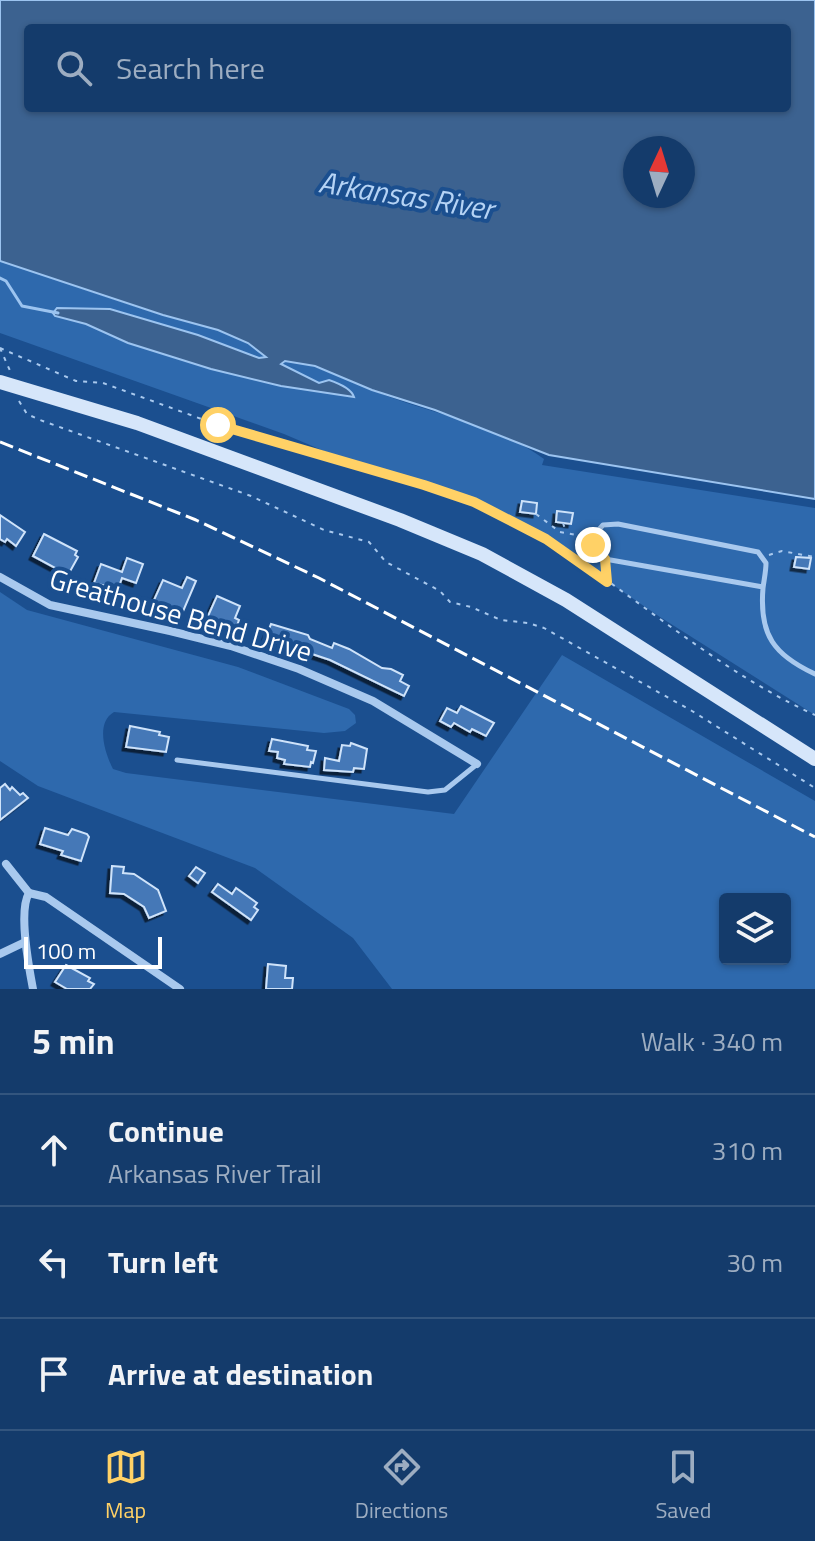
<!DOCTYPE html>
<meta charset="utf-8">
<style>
body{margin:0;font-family:"Titillium Web",sans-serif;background:#214673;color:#f1f3f6}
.controls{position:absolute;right:24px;bottom:24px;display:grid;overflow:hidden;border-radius:8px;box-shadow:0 2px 6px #0004}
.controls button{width:72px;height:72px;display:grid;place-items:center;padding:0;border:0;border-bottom:2px solid #33557e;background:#143b6b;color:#f1f3f6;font:40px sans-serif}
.compass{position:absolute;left:623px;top:136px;width:72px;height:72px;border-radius:50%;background:#143b6b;box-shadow:0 2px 6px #0004;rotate:4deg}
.scale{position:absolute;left:24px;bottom:20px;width:138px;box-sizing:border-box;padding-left:8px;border:4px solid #fff;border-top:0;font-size:22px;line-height:28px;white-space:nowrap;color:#fff;-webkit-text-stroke:6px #1b4f8f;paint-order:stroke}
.stop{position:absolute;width:24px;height:24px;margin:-18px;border:6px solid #ffd166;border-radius:50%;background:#fff}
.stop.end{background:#ffd166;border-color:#fff;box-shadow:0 2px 8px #0008}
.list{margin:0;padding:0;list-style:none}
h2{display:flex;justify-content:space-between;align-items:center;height:104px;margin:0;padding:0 32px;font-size:34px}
h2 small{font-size:26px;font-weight:400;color:#9dadc1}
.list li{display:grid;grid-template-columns:52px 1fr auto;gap:24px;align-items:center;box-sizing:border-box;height:112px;padding:0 32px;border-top:2px solid #33557e}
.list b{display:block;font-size:30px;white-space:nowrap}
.list p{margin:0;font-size:26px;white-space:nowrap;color:#9dadc1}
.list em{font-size:26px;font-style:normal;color:#9dadc1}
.icon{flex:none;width:44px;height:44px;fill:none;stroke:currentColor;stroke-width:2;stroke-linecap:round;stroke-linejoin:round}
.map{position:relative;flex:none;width:815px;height:989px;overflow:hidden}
.search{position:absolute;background:#143b6b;box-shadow:0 2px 6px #0004;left:24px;right:24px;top:24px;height:88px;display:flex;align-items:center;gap:20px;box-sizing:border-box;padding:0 28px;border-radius:8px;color:#9dadc1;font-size:30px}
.sheet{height:440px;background:#143b6b}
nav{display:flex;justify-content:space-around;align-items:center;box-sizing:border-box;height:112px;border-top:2px solid #33557e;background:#143b6b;font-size:22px;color:#9dadc1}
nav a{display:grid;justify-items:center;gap:4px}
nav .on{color:#ffd166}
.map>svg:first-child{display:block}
.green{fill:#2e69ad;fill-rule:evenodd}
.water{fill:#3c6290;stroke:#9cc4f0;stroke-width:2;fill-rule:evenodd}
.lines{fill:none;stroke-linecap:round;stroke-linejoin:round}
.stream{stroke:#9cc4f0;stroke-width:3}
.building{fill:#4478b7;stroke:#cfe3fa;stroke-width:2;filter:url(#shadow)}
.path{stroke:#a9c9ee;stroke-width:2;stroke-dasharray:4 6;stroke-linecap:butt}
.lane{stroke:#a9c9ee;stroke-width:5}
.street{stroke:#a9c9ee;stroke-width:8}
.secondary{stroke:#d6e6fa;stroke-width:14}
.rail{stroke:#fff;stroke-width:3;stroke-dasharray:14 6;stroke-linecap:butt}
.route{stroke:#ffd166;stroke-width:10}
.labels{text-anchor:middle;stroke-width:8;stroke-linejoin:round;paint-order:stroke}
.street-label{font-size:28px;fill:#fff;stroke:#1b4f8f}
.water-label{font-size:30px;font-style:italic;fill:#b5d3f5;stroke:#1b4f8f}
</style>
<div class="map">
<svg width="815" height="989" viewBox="0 0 815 989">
<defs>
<filter id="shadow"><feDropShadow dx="-3.5" dy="3.5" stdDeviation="0" flood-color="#0009"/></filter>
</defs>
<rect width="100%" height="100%" fill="#1b4f8f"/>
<!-- green -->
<g class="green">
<path d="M 0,261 C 55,279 110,299 165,316 C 197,325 243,332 267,357 L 259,358 L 198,335 L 110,309 L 57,308 L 53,313 L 55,316 L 86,324 L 128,343 L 212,369 L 281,386 L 338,393 L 349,398 L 280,364 L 285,361 C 317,364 343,379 372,390 C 429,414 493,422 544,459 L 542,465 L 815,508 L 815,715 L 660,617 L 566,553 L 545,535 L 475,501 L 324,451 L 284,434 L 0,333 Z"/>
<path d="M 0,592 L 27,610 L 238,667 L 349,709 L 355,715 L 356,723 L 345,731 L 324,733 L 114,712 C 95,723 105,753 113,769 L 126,773 L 454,814 L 562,655 L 815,801 L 815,989 L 392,989 L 353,938 L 255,868 L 38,786 L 0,761 ZM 785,899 L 785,959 L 725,959 L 725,899 Z"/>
</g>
<!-- water -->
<path class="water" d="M 0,0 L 815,0 L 815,499 L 549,455 L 435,410 L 372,390 L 315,366 L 285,361 L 281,364 L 319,383 L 329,380 C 338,383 351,388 354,397 L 281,386 L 211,369 L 128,343 L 86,324 L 55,316 L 53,313 L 57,308 L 110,309 L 198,335 L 259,358 L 266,357 L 248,343 L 218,330 L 163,315 L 0,261 ZM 787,28 L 787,108 L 28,108 L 28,28 ZM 683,148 L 683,196 L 635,196 L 635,148 Z"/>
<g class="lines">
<!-- stream -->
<path class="stream" d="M 0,278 L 6,281 L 22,306 L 58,313"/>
</g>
<!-- building -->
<g class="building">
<path d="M 522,501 L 537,503 L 536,514 L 520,512 Z"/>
<path d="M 557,511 L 573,513 L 571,524 L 556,522 Z"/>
<path d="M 0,515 L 25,532 L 16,546 L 7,539 L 5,542 L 0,539 Z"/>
<path d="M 44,534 L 77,551 L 75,555 L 78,557 L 68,575 L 33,556 Z"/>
<path d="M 796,557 L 811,558 L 809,569 L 794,567 Z"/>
<path d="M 127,558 L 143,564 L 136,583 L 122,578 L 118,589 L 94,583 L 101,564 L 122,572 Z"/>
<path d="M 187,577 L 196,581 L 181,616 L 154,600 L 163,580 L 182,588 Z"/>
<path d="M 217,596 L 240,606 L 235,618 L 239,620 L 235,631 L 208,616 Z"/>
<path d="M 271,624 L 308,635 L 310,639 L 332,648 L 334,643 L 349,649 L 382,668 L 391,669 L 403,675 L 400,681 L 409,686 L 404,696 L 330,660 L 279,643 L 266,636 Z"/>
<path d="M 461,706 L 494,723 L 486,736 L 472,729 L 470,732 L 454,723 L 451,727 L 440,721 L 447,708 L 457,713 Z"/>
<path d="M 130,726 L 160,732 L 159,735 L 169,737 L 166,752 L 126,747 Z"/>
<path d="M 272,739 L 308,746 L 307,750 L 316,751 L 313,763 L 311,762 L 310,767 L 284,764 L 285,760 L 277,758 L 278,752 L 269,751 Z"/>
<path d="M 351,743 L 367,749 L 364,769 L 354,768 L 353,772 L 324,770 L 325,758 L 339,761 L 342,745 L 350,746 Z"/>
<path d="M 5,784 L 10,790 L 12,787 L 20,795 L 23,793 L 28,798 L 0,820 L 0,788 Z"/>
<path d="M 45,828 L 68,835 L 72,829 L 87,834 L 89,837 L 81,861 L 61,855 L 63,851 L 40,844 Z"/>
<path d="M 112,866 L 124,867 L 123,873 L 134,874 L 158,890 L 166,911 L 149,918 L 144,907 L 124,894 L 110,893 Z"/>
<path d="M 196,867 L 205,873 L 198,883 L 189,876 Z"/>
<path d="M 218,884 L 232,894 L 236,888 L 257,903 L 254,907 L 258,910 L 251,920 L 212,892 Z"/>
<path d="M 268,964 L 286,966 L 285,978 L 293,978 L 292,989 L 266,989 Z"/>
<path d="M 66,965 L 90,978 L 88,981 L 94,984 L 90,989 L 67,989 L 55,982 Z"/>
</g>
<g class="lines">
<!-- path -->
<g class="path">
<path d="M 0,348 L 11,373"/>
<path d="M 0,348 L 76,381 L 103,383 L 218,425 L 442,490 C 478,504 516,520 548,540 C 637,597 718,671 815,715"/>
<path d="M 19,401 L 27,414 L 40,420 L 251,496 L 324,530 L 369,542 L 386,562 L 440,591 L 450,602 L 471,607 L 501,620 L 528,623 L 544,628 L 692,711 L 815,788"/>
<path d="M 536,514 L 560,532 L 588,537"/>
<path d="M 563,523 L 566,532"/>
<path d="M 769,555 L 782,551 L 815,557"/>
<path d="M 606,568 L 607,581"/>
</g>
<!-- lane -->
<g class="lane">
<path d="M 763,587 L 605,559 L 594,548 L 594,535 L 603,525 L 618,524 L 758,552 L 766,563 C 766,571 764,580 763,588 C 759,635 774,655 815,674"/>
<path d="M 177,760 L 428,792 L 445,790 L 476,765"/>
</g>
<!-- street -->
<g class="street">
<path d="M 0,577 L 50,605 L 170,631 L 231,646 L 299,669 L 373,701 L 477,764"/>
<path d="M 6,864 L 29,893"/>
<path d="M 29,893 L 46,897 L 180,989"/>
<path d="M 29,893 C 18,911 29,968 33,989"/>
<path d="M 0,954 L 25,942"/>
</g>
<!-- secondary -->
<path class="secondary" d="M 0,382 L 137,423 L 400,520 L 482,554 L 566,600 L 815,759"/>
<!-- rail -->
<path class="rail" d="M 0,442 L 196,520 L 319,578 L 815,837"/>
</g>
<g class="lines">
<!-- route -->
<path class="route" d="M 218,425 L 424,485 L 474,502 L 546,539 L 607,582 L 605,559 L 596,553 L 593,545"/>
</g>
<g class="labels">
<!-- street labels -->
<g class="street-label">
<text transform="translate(181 615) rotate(16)" y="10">Greathouse Bend Drive</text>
</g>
<!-- water labels -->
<g class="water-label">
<text transform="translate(406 196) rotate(9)" y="10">Arkansas River</text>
</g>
</g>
</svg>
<div class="controls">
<button><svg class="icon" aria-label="layers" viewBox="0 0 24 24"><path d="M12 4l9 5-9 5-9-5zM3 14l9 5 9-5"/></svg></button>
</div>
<svg class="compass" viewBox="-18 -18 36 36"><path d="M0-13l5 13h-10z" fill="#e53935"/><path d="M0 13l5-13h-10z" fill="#9dadc1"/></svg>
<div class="scale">100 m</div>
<div class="stop" style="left:218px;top:425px"></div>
<div class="stop end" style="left:593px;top:545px"></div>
<div class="search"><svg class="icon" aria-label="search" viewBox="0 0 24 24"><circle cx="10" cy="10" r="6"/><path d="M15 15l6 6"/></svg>Search here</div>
</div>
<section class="sheet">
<h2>5 min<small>Walk · 340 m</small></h2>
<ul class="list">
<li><svg class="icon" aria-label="ahead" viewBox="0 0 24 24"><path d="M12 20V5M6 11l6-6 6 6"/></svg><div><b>Continue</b><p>Arkansas River Trail</p></div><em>310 m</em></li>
<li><svg class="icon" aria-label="left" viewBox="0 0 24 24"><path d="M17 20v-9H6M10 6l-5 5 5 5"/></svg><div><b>Turn left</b></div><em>30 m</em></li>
<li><svg class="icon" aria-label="arrive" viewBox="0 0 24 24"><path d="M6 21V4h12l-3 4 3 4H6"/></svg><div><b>Arrive at destination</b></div></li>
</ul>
</section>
<nav>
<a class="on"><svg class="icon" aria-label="map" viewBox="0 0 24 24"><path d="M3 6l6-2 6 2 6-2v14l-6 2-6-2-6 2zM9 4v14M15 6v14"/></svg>Map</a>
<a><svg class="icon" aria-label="directions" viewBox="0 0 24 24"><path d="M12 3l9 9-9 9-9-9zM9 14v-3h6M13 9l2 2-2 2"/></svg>Directions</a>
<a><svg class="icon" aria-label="saved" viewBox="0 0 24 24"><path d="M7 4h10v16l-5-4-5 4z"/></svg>Saved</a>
</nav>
